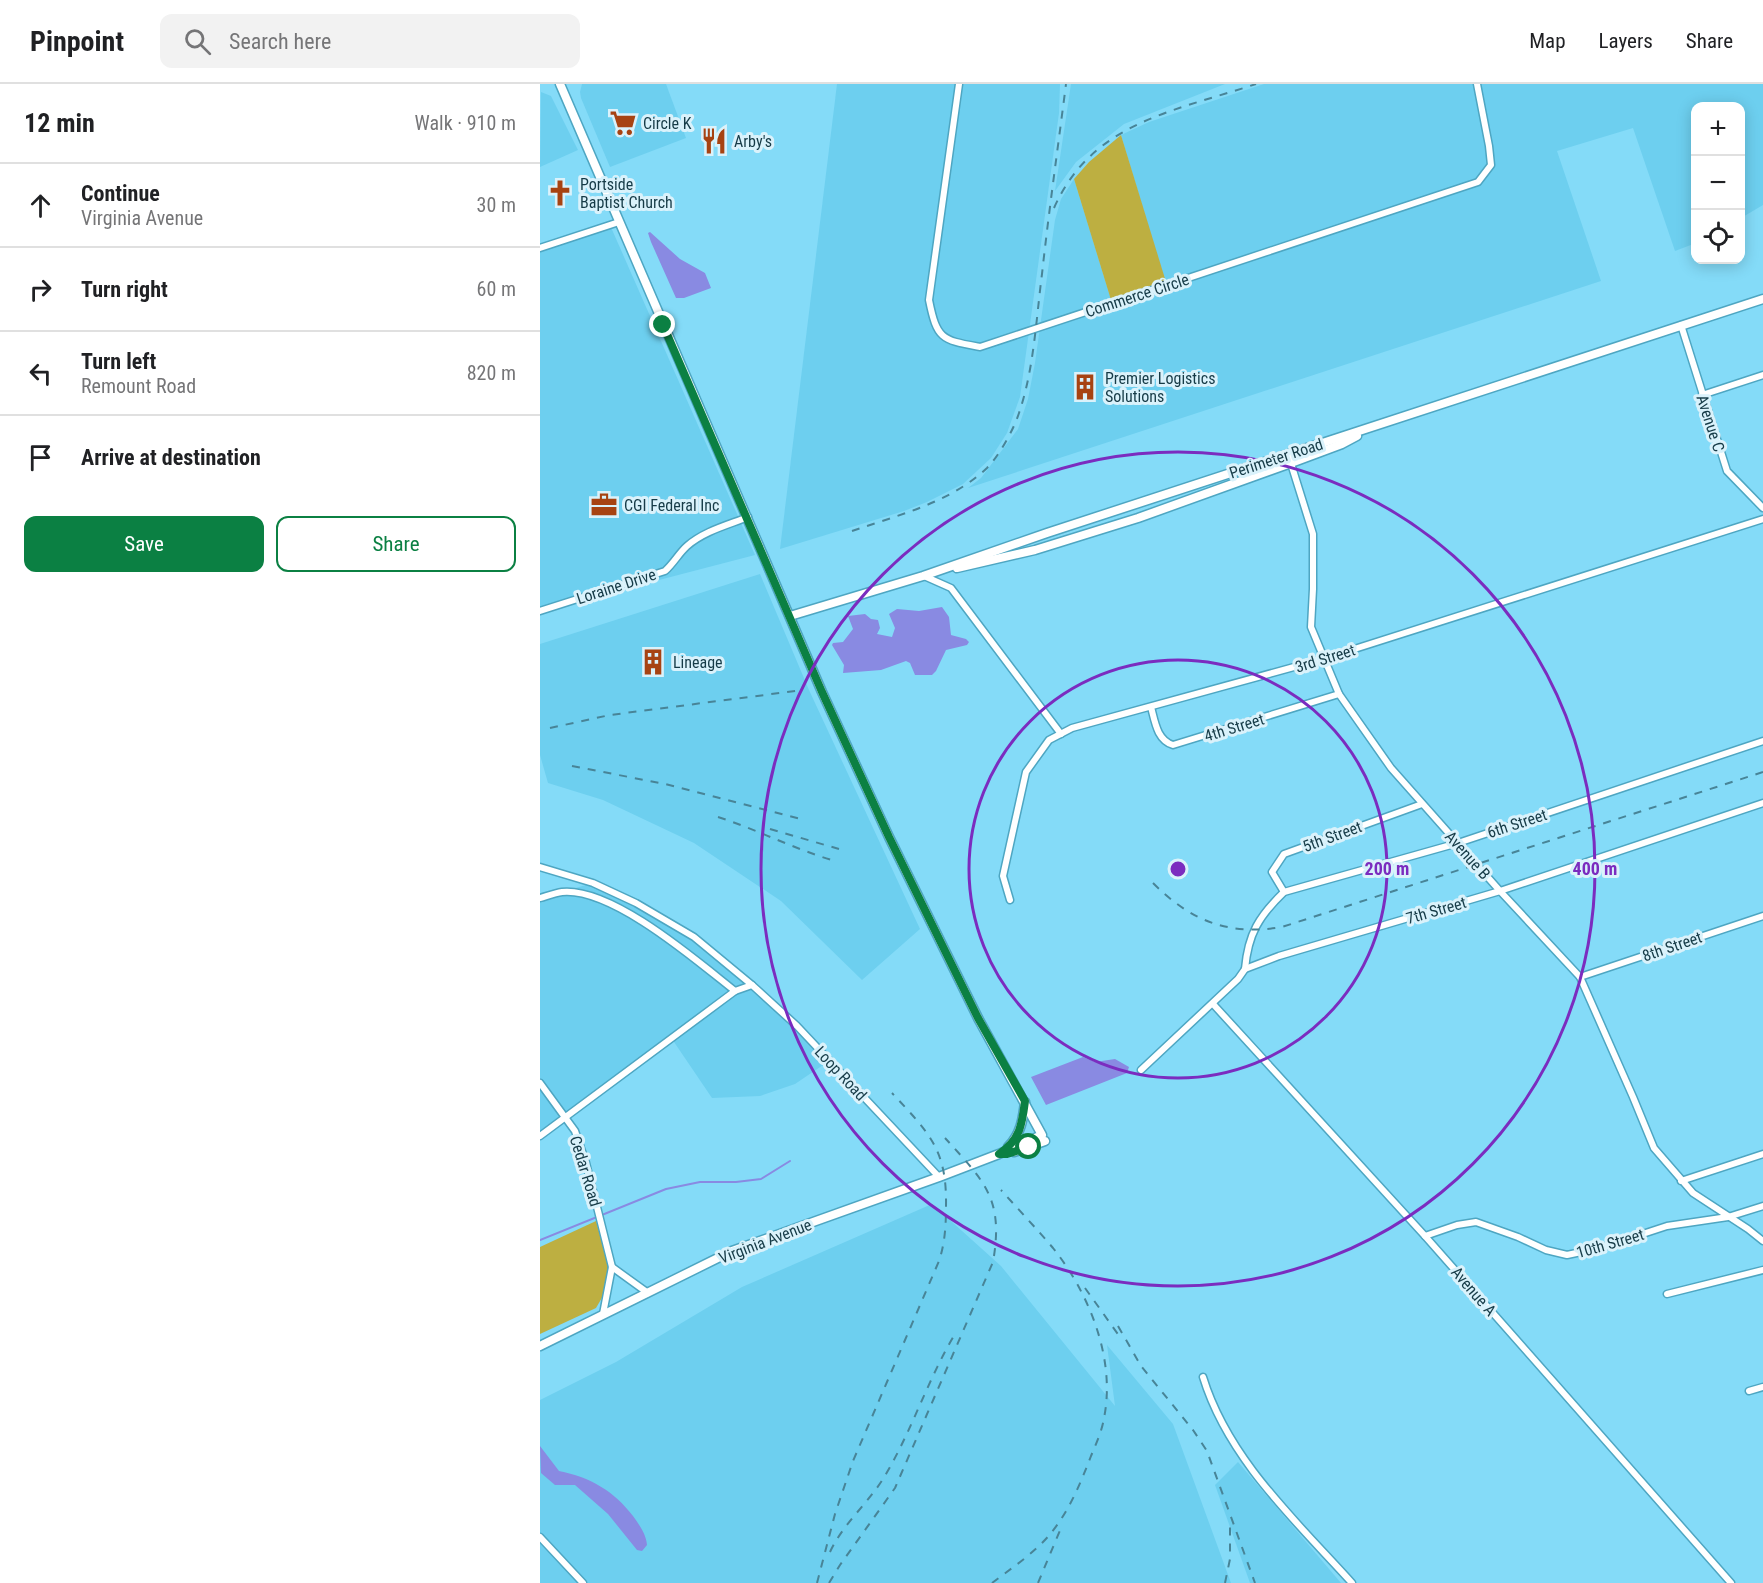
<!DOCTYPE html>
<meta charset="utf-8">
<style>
body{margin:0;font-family:"Roboto Condensed",sans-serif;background:#f2f2f2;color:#202124}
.controls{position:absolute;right:18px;top:18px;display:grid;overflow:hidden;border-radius:12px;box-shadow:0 3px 15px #0003}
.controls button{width:54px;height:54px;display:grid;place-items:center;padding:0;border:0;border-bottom:2px solid #e0e0e0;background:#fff;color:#202124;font:30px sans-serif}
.stop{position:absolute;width:18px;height:18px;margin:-14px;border:4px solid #0b8043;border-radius:50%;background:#fff}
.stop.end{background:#0b8043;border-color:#fff;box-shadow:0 2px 6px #0008}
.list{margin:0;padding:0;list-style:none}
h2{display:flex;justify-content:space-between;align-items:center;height:78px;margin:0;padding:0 24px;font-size:26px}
h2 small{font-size:20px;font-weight:400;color:#757577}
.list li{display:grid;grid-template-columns:39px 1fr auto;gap:18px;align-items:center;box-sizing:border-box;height:84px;padding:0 24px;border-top:2px solid #e0e0e0}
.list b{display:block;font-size:22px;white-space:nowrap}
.list p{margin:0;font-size:20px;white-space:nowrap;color:#757577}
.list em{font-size:20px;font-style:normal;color:#757577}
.actions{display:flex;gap:12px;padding:18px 24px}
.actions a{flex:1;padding:14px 0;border:2px solid #0b8043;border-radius:12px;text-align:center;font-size:21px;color:#0b8043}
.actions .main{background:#0b8043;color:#fff}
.icon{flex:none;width:33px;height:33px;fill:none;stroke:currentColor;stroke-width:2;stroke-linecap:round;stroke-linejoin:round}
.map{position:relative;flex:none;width:1223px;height:1499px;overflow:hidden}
header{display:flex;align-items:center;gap:36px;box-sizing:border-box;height:84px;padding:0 30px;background:#fff;border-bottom:2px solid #e0e0e0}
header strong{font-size:28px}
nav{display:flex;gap:33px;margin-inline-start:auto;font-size:21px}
.search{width:420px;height:54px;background:#f2f2f2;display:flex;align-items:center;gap:15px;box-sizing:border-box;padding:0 21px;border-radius:12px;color:#757577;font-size:22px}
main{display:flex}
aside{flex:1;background:#fff}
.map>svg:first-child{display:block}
.built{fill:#6dcfef}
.green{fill:#bdaf41}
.water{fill:#898ae2}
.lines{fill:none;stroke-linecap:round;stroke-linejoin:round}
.stream{stroke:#898ae2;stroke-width:2}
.street-casing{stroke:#4ea6c2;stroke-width:9}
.secondary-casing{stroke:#4ea6c2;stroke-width:11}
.street{stroke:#fff;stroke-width:6}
.secondary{stroke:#fff;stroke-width:8}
.rail{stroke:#488497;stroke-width:2;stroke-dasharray:8 8;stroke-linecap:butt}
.route{stroke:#0b8043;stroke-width:8}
.ring{fill:none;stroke:#7b2cbf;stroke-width:3}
.labels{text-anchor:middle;stroke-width:6;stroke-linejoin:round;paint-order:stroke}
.poi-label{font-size:16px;fill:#163b47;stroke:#daf2fb;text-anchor:start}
.street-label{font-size:16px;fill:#163b47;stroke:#daf2fb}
.centre{fill:#7b2cbf;stroke:#daf2fb;stroke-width:3}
.ring-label{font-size:18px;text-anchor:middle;font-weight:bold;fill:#7b2cbf;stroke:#daf2fb;stroke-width:6;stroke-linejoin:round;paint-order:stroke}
</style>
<header>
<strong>Pinpoint</strong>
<div class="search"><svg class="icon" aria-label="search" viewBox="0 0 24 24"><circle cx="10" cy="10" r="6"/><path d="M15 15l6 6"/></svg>Search here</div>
<nav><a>Map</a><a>Layers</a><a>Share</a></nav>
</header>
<main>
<aside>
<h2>12 min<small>Walk · 910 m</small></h2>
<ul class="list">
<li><svg class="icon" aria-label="ahead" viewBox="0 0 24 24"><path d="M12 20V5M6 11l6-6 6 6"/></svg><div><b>Continue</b><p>Virginia Avenue</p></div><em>30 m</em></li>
<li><svg class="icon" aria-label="right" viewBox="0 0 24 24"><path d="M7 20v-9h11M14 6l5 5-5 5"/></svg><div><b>Turn right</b></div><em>60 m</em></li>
<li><svg class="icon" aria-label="left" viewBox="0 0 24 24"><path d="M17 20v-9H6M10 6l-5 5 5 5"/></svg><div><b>Turn left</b><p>Remount Road</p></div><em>820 m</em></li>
<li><svg class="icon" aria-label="arrive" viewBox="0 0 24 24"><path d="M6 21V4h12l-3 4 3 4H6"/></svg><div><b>Arrive at destination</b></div></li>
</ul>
<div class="actions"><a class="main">Save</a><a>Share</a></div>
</aside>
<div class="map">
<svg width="1223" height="1499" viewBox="0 0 1223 1499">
<rect width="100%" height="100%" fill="#84dbf8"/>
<!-- built -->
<g class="built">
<path d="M 42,0 L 126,0 L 146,54 L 70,83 L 41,14 L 40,8 Z"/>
<path d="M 297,0 L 520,0 L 519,29 L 480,313 L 467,349 L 451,374 L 423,400 L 387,418 L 364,427 L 240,465 Z"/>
<path d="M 531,0 L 685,0 L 584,40 L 536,78 L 515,107 Z"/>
<path d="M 724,0 L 1223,0 L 1223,121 L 1201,134 L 1200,22 L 1156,22 L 1156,159 L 1135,167 L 1093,44 L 1017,67 L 1061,197 L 428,404 L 441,394 L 478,345 L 488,315 L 495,279 L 515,136 L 521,115 L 534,95 L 572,219 L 626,201 L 581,51 L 609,38 Z"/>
<path d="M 1,8 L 11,12 L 38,66 L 0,83 Z"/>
<path d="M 70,141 L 215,471 L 0,527 L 0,164 Z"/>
<path d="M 220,490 L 269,606 L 380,845 L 322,896 L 241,817 L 154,759 L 63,716 L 8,699 L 0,671 L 0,560 Z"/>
<path d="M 53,799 L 154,853 L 212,901 L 289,977 L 255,1000 L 220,1012 L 172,1014 L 132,955 L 0,1052 L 0,814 Z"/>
<path d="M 392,1120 L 461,1182 L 575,1322 L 567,1261 L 633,1340 L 691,1499 L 0,1499 L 0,1316 L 76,1278 L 202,1203 Z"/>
<path d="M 698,1378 L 801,1499 L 710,1499 L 675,1401 Z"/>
</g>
<!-- green -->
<g class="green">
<path d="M 581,51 L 626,198 L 571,216 L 534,95 L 549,78 Z"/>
<path d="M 56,1137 L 69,1183 L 63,1212 L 56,1224 L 0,1250 L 0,1163 Z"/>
</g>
<!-- water -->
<g class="water">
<path d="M 110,148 L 140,175 L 165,189 L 171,204 L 144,214 L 136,214 L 111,158 L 108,149 Z"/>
<path d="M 402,523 L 409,533 L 411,551 L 426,555 L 429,558 L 427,561 L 406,566 L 396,587 L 392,591 L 375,591 L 370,579 L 366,577 L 341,586 L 303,589 L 304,581 L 292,561 L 293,559 L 303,558 L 313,545 L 308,532 L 325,530 L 331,535 L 338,536 L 340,544 L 337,550 L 352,553 L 355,544 L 349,530 L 357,525 L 379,527 Z"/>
<path d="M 543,973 L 555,978 L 575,975 L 589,983 L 587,989 L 506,1021 L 491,993 Z"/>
<path d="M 0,1362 L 19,1387 C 50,1393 74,1407 93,1432 C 100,1442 106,1450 107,1461 L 102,1467 L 97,1466 L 68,1430 L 35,1401 L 15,1401 L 1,1389 Z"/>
</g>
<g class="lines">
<!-- stream -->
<path class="stream" d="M 0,1156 L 126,1105 L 160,1098 L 196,1098 L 221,1095 L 250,1077"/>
<!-- street casing -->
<g class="street-casing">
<g id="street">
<path d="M 419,0 L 389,216 C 397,256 402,256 440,263 L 938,98 L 951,81 L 949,62 L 937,0"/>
<path d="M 0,164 L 79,138"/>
<path d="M 1141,241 L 1187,387 L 1223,424"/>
<path d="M 1162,311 L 1223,291"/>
<path d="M 748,370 L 773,450 L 773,505 L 771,543 L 799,610 L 851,684 L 960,807 L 1040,893 L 1093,1013 L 1114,1064 L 1153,1109 L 1208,1145 L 1223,1157"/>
<path d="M 384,492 L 411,504 L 521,650"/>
<path d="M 0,527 L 125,487 C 134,479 139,469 147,462 C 164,447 188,441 208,433"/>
<path d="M 611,623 C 615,638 617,656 633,661 L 799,610"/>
<path d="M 0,783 L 53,799 L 96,819 L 154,853 L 212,901"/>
<path d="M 744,808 L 732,788 L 744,770 L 882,720"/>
<path d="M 0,814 C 7,812 15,809 22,808 C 72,803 157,877 195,907 L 212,901 L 257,942 L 399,1093"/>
<path d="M 470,816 L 463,792 L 486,688 L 509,656 L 532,644 L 783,575 L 1223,435"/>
<path d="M 705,885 C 708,850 719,832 744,808 L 918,759 L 1223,657"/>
<path d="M 1040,893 L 1223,832"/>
<path d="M 673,920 L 885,1152 L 1191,1499"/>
<path d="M 601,986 L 698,895 L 705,885 L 739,872 L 960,807 L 1223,719"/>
<path d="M 0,999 L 35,1047 L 46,1079 L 72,1183 L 63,1230"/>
<path d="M 0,1052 L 195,907"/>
<path d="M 1141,1097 L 1223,1070"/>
<path d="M 885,1152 L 917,1141 L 936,1138 L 978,1153 L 1006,1166 L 1027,1171 L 1060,1164 L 1127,1142 L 1188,1133 L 1223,1122"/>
<path d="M 72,1183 L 108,1209"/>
<path d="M 1127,1210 L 1223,1186"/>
<path d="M 663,1293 C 688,1375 756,1437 812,1499"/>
<path d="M 1209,1307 L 1223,1303"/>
<path d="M 0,1453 L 43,1499"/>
</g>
</g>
<!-- secondary casing -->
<g class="secondary-casing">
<g id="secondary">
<path d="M 417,484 L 495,466 L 598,434 L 751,379 L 802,360 L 817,352"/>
<path d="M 250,532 L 383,492 L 507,449 L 1223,215"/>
<path d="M 468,1063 C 481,1050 483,1035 485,1018"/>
<path d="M 474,1068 L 505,1057"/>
<path d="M 0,1262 L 192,1167 L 399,1093 L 459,1070 L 502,1051 L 438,934 L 349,753 L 282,608 L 20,0"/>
</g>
</g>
<!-- street -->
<use href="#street" class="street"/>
<!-- secondary -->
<use href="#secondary" class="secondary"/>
<!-- rail -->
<g class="rail">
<path d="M 514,124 C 552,38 635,27 716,0"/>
<path d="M 312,447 C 358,431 410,419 447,384 C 459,372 474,345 479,329 C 494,285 496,236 502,190 C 509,126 518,63 526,0"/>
<path d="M 10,644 L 70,631 L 263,606"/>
<path d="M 32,682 L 125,700 L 261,735"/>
<path d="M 178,733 C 218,746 254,765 295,777"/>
<path d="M 230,745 L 299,765"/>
<path d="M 613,799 C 651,837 688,852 742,843 L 1223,688"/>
<path d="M 545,1204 L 580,1253"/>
<path d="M 578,1242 L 601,1282 L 653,1346 L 667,1367 L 715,1499"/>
<path d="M 290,1468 C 304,1438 330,1418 346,1390 C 372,1346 388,1295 415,1250"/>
<path d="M 277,1499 L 295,1430 L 313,1377 L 399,1177 C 405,1159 406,1141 406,1122 C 407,1065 389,1049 352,1009"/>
<path d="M 289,1499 L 300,1481 L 355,1404 L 453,1178 C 464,1115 445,1098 405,1054"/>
<path d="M 452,1499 C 469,1486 487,1474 502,1459 C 526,1435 539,1403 551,1372 C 556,1360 562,1347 564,1334 C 576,1275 549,1209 513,1164 C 496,1144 478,1125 461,1106"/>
<path d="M 498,1499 L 521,1444"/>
<path d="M 685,1499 L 690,1475 L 690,1440"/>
</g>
</g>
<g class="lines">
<!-- route -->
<path class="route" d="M 123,241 L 282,608 L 349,753 L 438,934 L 485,1017 C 482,1041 480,1056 459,1070 L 467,1070 L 489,1063"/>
</g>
<!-- distance rings -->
<g class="ring">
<circle cx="638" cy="785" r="209"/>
<circle cx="638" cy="785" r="417"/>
</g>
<!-- icons -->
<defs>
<g id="supermarket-bare" transform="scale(2.07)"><path d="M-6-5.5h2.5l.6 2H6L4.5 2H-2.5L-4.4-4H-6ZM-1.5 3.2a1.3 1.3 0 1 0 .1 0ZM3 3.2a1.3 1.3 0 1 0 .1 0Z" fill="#a74312" stroke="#daf2fb" stroke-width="2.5" paint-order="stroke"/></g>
<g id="restaurant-bare" transform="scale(2.07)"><path d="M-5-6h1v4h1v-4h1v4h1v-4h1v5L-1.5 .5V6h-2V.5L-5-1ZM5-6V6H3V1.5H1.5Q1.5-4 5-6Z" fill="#a74312" stroke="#daf2fb" stroke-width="2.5" paint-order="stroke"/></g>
<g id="church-bare" transform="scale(2.07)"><path d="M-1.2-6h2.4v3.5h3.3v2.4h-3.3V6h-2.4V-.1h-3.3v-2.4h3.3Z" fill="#a74312" stroke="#daf2fb" stroke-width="2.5" paint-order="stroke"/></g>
<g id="building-bare" transform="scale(2.07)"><path d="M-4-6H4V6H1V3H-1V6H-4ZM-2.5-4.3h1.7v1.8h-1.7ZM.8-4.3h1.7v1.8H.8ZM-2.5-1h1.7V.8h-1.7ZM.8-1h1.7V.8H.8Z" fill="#a74312" stroke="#daf2fb" stroke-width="2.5" paint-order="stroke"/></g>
<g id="office-bare" transform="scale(2.07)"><path d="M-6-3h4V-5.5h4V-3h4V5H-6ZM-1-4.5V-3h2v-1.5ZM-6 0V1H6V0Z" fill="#a74312" stroke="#daf2fb" stroke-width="2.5" paint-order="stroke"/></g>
</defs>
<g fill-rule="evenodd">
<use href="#supermarket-bare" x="83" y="39"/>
<use href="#restaurant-bare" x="174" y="57"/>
<use href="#church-bare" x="20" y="109"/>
<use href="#building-bare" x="545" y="303"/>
<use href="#office-bare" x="64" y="421"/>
<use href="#building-bare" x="113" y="578"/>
</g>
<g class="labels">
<!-- poi labels -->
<g class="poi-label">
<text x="103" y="45">Circle K</text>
<text x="194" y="63">Arby's</text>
<text x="40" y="106">Portside<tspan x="40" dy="18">Baptist Church</tspan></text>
<text x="565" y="300">Premier Logistics<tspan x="565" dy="18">Solutions</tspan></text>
<text x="84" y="427">CGI Federal Inc</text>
<text x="133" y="584">Lineage</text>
</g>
<!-- street labels -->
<g class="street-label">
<text transform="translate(597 211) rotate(-18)" y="6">Commerce Circle</text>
<text transform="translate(1171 339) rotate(72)" y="6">Avenue C</text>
<text transform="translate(736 374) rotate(-18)" y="6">Perimeter Road</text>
<text transform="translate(76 502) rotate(-18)" y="6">Loraine Drive</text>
<text transform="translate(785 574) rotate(-17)" y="6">3rd Street</text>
<text transform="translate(694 643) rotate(-17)" y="6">4th Street</text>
<text transform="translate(977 739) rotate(-18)" y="6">6th Street</text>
<text transform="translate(792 752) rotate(-20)" y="6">5th Street</text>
<text transform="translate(928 771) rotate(48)" y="6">Avenue B</text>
<text transform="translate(896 826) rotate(-16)" y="6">7th Street</text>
<text transform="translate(1132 862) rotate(-19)" y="6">8th Street</text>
<text transform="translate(301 989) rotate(47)" y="6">Loop Road</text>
<text transform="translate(46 1087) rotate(73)" y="6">Cedar Road</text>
<text transform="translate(225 1157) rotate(-21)" y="6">Virginia Avenue</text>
<text transform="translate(1070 1159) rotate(-16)" y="6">10th Street</text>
<text transform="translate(934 1207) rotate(49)" y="6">Avenue A</text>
</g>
</g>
<circle cx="638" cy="785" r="9" class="centre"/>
<g class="ring-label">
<text x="847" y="791">200 m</text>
<text x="1055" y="791">400 m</text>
</g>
</svg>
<div class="controls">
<button>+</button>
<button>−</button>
<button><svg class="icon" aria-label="locate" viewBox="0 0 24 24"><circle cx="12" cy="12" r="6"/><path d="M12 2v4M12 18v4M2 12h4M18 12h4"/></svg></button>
</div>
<div class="stop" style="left:489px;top:1063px"></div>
<div class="stop end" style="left:123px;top:241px"></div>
</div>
</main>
